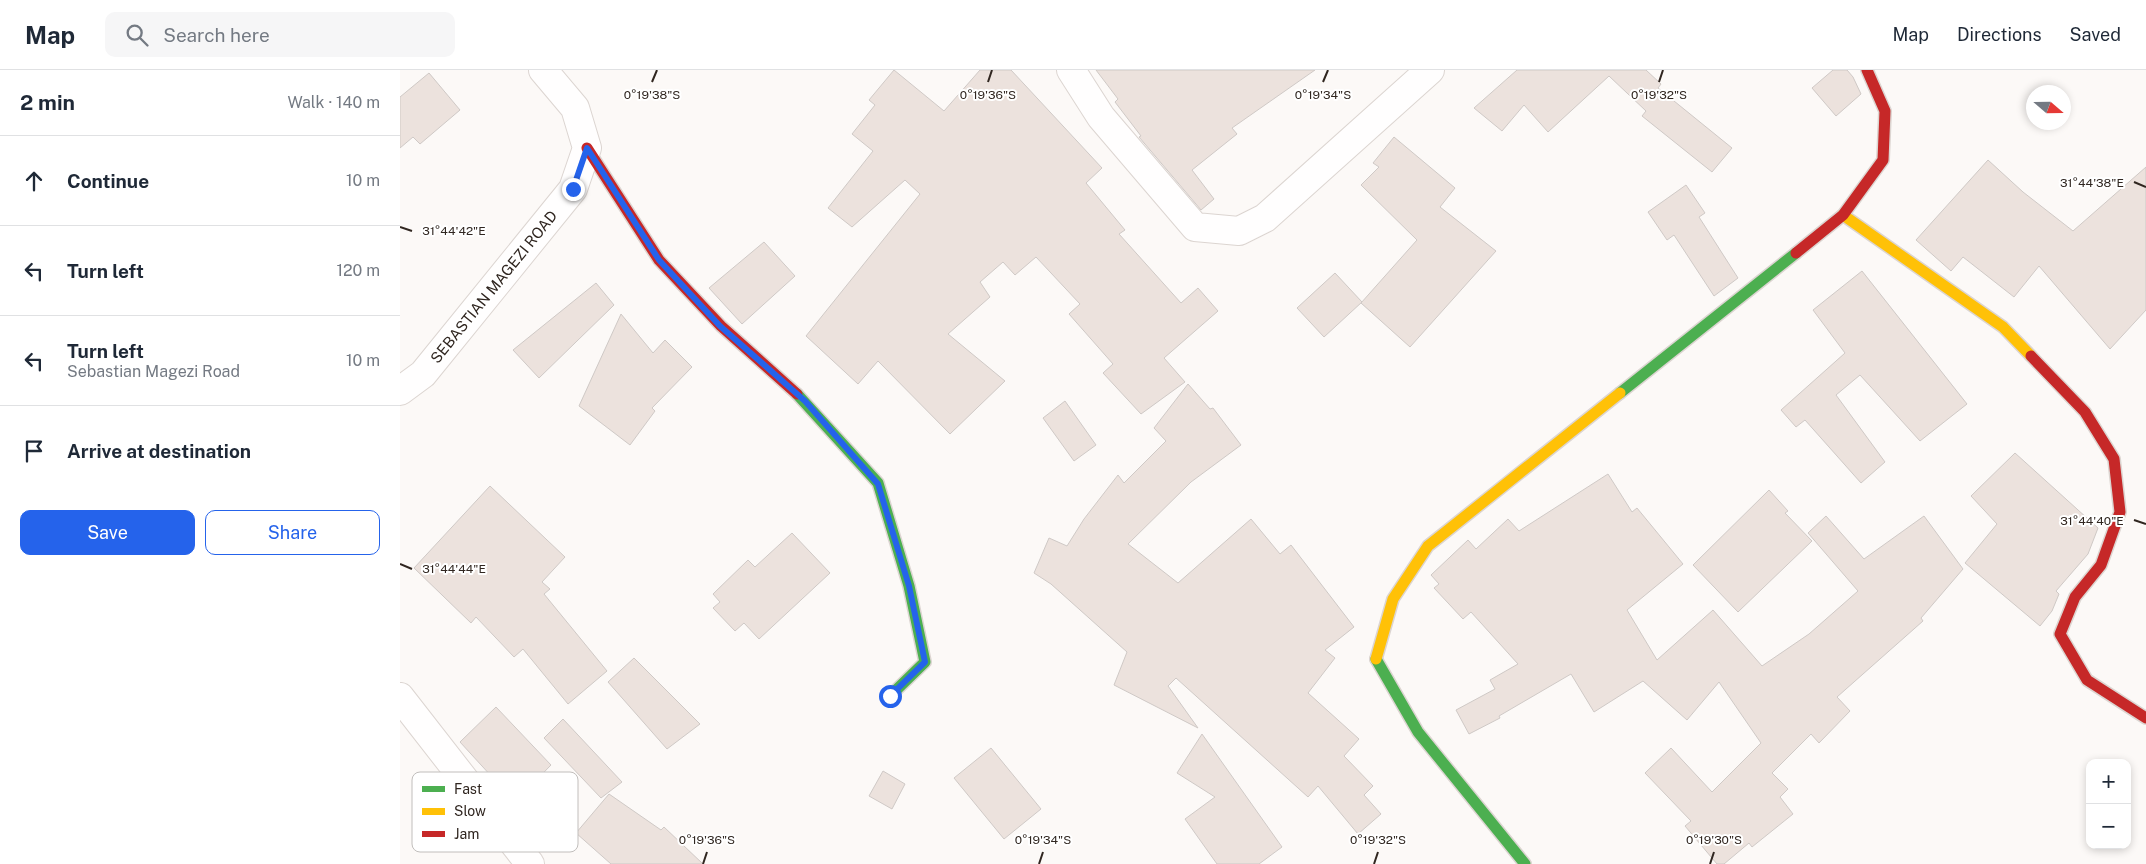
<!DOCTYPE html>
<meta charset="utf-8">
<style>
body{margin:0;font-family:"Public Sans",sans-serif;background:#f6f6f7;color:#1f2937}
.controls{position:absolute;right:15px;bottom:15px;display:grid;overflow:hidden;border-radius:10px;box-shadow:0 2px 8px #0003}
.controls button{width:45px;height:45px;display:grid;place-items:center;padding:0;border:0;border-bottom:1px solid #e0e1e3;background:#fff;color:#1f2937;font:25px sans-serif}
.compass{position:absolute;left:1626px;top:15px;width:45px;height:45px;border-radius:50%;background:#fff;box-shadow:0 2px 8px #0003;rotate:110deg}
.stop{position:absolute;width:15px;height:15px;margin:-11px;border:4px solid #2563eb;border-radius:50%;background:#fff}
.stop.end{background:#2563eb;border-color:#fff;box-shadow:0 1px 5px #0008}
.list{margin:0;padding:0;list-style:none}
h2{display:flex;justify-content:space-between;align-items:center;height:65px;margin:0;padding:0 20px;font-size:21px}
h2 small{font-size:16px;font-weight:400;color:#747a83}
.list li{display:grid;grid-template-columns:32px 1fr auto;gap:15px;align-items:center;box-sizing:border-box;height:90px;padding:0 20px;border-top:1px solid #e0e1e3}
.list b{display:block;font-size:19px;white-space:nowrap}
.list p{margin:0;font-size:16px;white-space:nowrap;color:#747a83}
.list em{font-size:16px;font-style:normal;color:#747a83}
.actions{display:flex;gap:10px;padding:15px 20px}
.actions a{flex:1;padding:11px 0;border:1px solid #2563eb;border-radius:10px;text-align:center;font-size:18px;color:#2563eb}
.actions .main{background:#2563eb;color:#fff}
.icon{flex:none;width:28px;height:28px;fill:none;stroke:currentColor;stroke-width:2;stroke-linecap:round;stroke-linejoin:round}
.map{position:relative;flex:none;width:1746px;height:794px;overflow:hidden}
header{display:flex;align-items:center;gap:30px;box-sizing:border-box;height:70px;padding:0 25px;background:#fff;border-bottom:1px solid #e0e1e3}
header strong{font-size:24px}
nav{display:flex;gap:28px;margin-inline-start:auto;font-size:18px}
.search{width:350px;height:45px;background:#f6f6f7;display:flex;align-items:center;gap:12px;box-sizing:border-box;padding:0 18px;border-radius:10px;color:#747a83;font-size:19px}
main{display:flex}
aside{flex:1;background:#fff}
.map>svg:first-child{display:block}
.building{fill:#ece2dd;stroke:#cfc9c6}
.lines{fill:none;stroke-linecap:round;stroke-linejoin:round}
.street-casing{stroke:#dcd5d1;stroke-width:30}
.fast-casing{stroke:#dcd5d1;stroke-width:14}
.slow-casing{stroke:#dcd5d1;stroke-width:14}
.jam-casing{stroke:#dcd5d1;stroke-width:14}
.street{stroke:#fffefe;stroke-width:28}
.fast{stroke:#4caf50;stroke-width:11}
.slow{stroke:#ffc107;stroke-width:11}
.jam{stroke:#c62828;stroke-width:11}
.route{stroke:#2563eb;stroke-width:6}
.ticks{fill:none;stroke:#302620;stroke-width:2}
.labels{text-anchor:middle;stroke-width:4;stroke-linejoin:round;paint-order:stroke}
.street-label{font-size:15px;fill:#302620;stroke:#fff}
.key{fill:#fff;stroke:#c1bebc;stroke-width:1}
.key-label{font-size:14px;fill:#302620}
.ticks-label{font-size:12px;text-anchor:middle;fill:#302620;stroke:#fff;stroke-width:4;stroke-linejoin:round;paint-order:stroke}
</style>
<header>
<strong>Map</strong>
<div class="search"><svg class="icon" aria-label="search" viewBox="0 0 24 24"><circle cx="10" cy="10" r="6"/><path d="M15 15l6 6"/></svg>Search here</div>
<nav><a>Map</a><a>Directions</a><a>Saved</a></nav>
</header>
<main>
<aside>
<h2>2 min<small>Walk · 140 m</small></h2>
<ul class="list">
<li><svg class="icon" aria-label="ahead" viewBox="0 0 24 24"><path d="M12 20V5M6 11l6-6 6 6"/></svg><div><b>Continue</b></div><em>10 m</em></li>
<li><svg class="icon" aria-label="left" viewBox="0 0 24 24"><path d="M17 20v-9H6M10 6l-5 5 5 5"/></svg><div><b>Turn left</b></div><em>120 m</em></li>
<li><svg class="icon" aria-label="left" viewBox="0 0 24 24"><path d="M17 20v-9H6M10 6l-5 5 5 5"/></svg><div><b>Turn left</b><p>Sebastian Magezi Road</p></div><em>10 m</em></li>
<li><svg class="icon" aria-label="arrive" viewBox="0 0 24 24"><path d="M6 21V4h12l-3 4 3 4H6"/></svg><div><b>Arrive at destination</b></div></li>
</ul>
<div class="actions"><a class="main">Save</a><a>Share</a></div>
</aside>
<div class="map">
<svg width="1746" height="794" viewBox="0 0 1746 794">
<rect width="100%" height="100%" fill="#fcf9f7"/>
<!-- building -->
<g class="building">
<path d="M 494,0 L 544,41 L 580,0 L 611,0 L 702,98 L 686,113 L 725,160 L 719,164 L 781,233 L 798,218 L 818,241 L 764,288 L 785,312 L 741,344 L 703,303 L 713,294 L 669,244 L 680,234 L 636,187 L 615,205 L 603,192 L 580,212 L 590,227 L 548,264 L 605,311 L 550,364 L 478,291 L 458,314 L 406,266 L 520,124 L 505,110 L 452,157 L 428,138 L 473,81 L 452,64 L 475,35 L 469,30 Z"/>
<path d="M 696,0 L 915,0 L 832,58 L 837,64 L 792,100 L 814,129 L 801,140 L 739,67 L 741,66 L 715,32 L 718,29 Z"/>
<path d="M 1117,0 L 1246,0 L 1261,14 L 1258,18 L 1332,78 L 1312,102 L 1242,46 L 1246,41 L 1209,6 L 1148,62 L 1124,35 L 1102,61 L 1074,38 Z"/>
<path d="M 1433,0 L 1447,0 L 1453,7 L 1461,24 L 1436,46 L 1412,18 Z"/>
<path d="M 29,3 L 60,40 L 20,74 L 13,67 L 0,78 L 0,27 Z"/>
<path d="M 994,67 L 1055,118 L 1040,137 L 1096,181 L 1010,277 L 961,233 L 1017,170 L 961,115 L 979,97 L 973,93 Z"/>
<path d="M 1588,90 L 1623,122 L 1673,161 L 1746,97 L 1746,240 L 1710,279 L 1639,196 L 1614,227 L 1563,187 L 1551,201 L 1516,170 Z"/>
<path d="M 1286,115 L 1305,143 L 1299,147 L 1338,208 L 1314,226 L 1274,165 L 1267,170 L 1248,142 Z"/>
<path d="M 364,172 L 395,206 L 342,254 L 309,218 Z"/>
<path d="M 1462,201 L 1567,334 L 1520,371 L 1460,305 L 1436,325 L 1485,392 L 1461,413 L 1405,350 L 1396,357 L 1381,340 L 1445,283 L 1413,240 Z"/>
<path d="M 935,203 L 962,232 L 924,267 L 897,238 Z"/>
<path d="M 196,213 L 214,235 L 139,308 L 113,280 Z"/>
<path d="M 221,244 L 253,283 L 265,270 L 292,297 L 252,338 L 255,341 L 230,375 L 179,336 Z"/>
<path d="M 788,314 L 810,339 L 813,338 L 841,375 L 791,412 L 728,474 L 778,513 L 851,449 L 880,484 L 891,475 L 954,557 L 925,580 L 935,588 L 908,623 L 959,669 L 944,686 L 973,716 L 964,725 L 981,744 L 958,764 L 918,716 L 908,727 L 776,608 L 768,616 L 798,658 L 714,615 L 727,582 L 651,514 L 634,503 L 649,468 L 667,476 L 684,449 L 718,405 L 724,413 L 766,371 L 754,358 Z"/>
<path d="M 665,331 L 696,375 L 674,391 L 643,348 Z"/>
<path d="M 1615,383 L 1698,458 L 1688,484 L 1656,521 L 1659,524 L 1652,541 L 1640,556 L 1565,493 L 1597,454 L 1571,426 Z"/>
<path d="M 1208,404 L 1232,442 L 1237,438 L 1283,494 L 1227,540 L 1257,590 L 1313,540 L 1362,596 L 1409,564 L 1458,521 L 1408,463 L 1426,446 L 1464,489 L 1524,446 L 1563,499 L 1521,548 L 1523,551 L 1437,627 L 1450,641 L 1419,673 L 1411,664 L 1372,703 L 1388,719 L 1380,727 L 1393,744 L 1352,777 L 1349,773 L 1324,794 L 1317,794 L 1285,756 L 1291,751 L 1245,703 L 1271,678 L 1312,722 L 1361,673 L 1319,612 L 1287,650 L 1243,611 L 1194,642 L 1171,604 L 1099,646 L 1100,648 L 1069,664 L 1056,640 L 1095,619 L 1090,610 L 1118,594 L 1071,542 L 1063,549 L 1034,518 L 1039,514 L 1031,505 L 1068,470 L 1076,479 L 1108,449 L 1119,461 Z"/>
<path d="M 90,416 L 165,487 L 142,512 L 150,519 L 144,524 L 207,601 L 168,634 L 123,579 L 114,587 L 76,547 L 71,553 L 14,498 Z"/>
<path d="M 1369,420 L 1388,441 L 1385,443 L 1412,471 L 1338,542 L 1293,495 Z"/>
<path d="M 392,463 L 430,503 L 359,569 L 344,553 L 335,561 L 313,538 L 320,532 L 313,524 L 348,490 L 355,497 Z"/>
<path d="M 234,588 L 300,654 L 267,679 L 208,612 Z"/>
<path d="M 96,637 L 151,695 L 115,732 L 60,672 Z"/>
<path d="M 163,649 L 222,712 L 201,728 L 144,668 Z"/>
<path d="M 802,664 L 882,777 L 859,794 L 817,794 L 785,749 L 815,727 L 777,703 Z"/>
<path d="M 591,678 L 641,739 L 604,769 L 554,708 Z"/>
<path d="M 483,701 L 505,714 L 492,739 L 469,726 Z"/>
<path d="M 209,724 L 261,760 L 264,757 L 303,794 L 211,794 L 176,763 Z"/>
</g>
<g class="lines">
<!-- street casing -->
<g class="street-casing">
<g id="street">
<path d="M 671,0 L 701,47 L 795,157 L 839,161 L 865,148 L 1030,0"/>
<path d="M 0,321 L 23,304 L 173,119 L 187,78 L 175,38 L 143,0"/>
<path d="M 0,627 L 130,794"/>
</g>
</g>
<!-- fast casing -->
<g class="fast-casing">
<g id="fast">
<path d="M 1220,323 L 1396,183"/>
<path d="M 397,324 L 478,413 L 509,516 L 525,592 L 490,626"/>
<path d="M 976,589 L 1018,662 L 1125,794"/>
</g>
</g>
<!-- slow casing -->
<g class="slow-casing">
<g id="slow">
<path d="M 1443,145 L 1603,257 L 1631,286"/>
<path d="M 976,589 L 993,529 L 1028,476 L 1220,323"/>
</g>
</g>
<!-- jam casing -->
<g class="jam-casing">
<g id="jam">
<path d="M 187,78 L 259,190 L 321,256 L 397,324"/>
<path d="M 1396,183 L 1443,145 L 1483,90 L 1485,41 L 1467,0"/>
<path d="M 1631,286 L 1685,342 L 1714,389 L 1720,442 L 1701,495 L 1675,527 L 1660,564 L 1687,610 L 1746,648"/>
</g>
</g>
<!-- street -->
<use href="#street" class="street"/>
<!-- fast -->
<use href="#fast" class="fast"/>
<!-- slow -->
<use href="#slow" class="slow"/>
<!-- jam -->
<use href="#jam" class="jam"/>
</g>
<g class="lines">
<!-- route -->
<path class="route" d="M 173,119 L 187,78 L 259,190 L 320,256 L 405,331 L 478,414 L 509,516 L 525,592 L 490,626"/>
</g>
<!-- ticks -->
<path class="ticks" d="M 252,12 L 257,0M 588,12 L 592,0M 923,12 L 928,0M 1259,12 L 1263,0M 1734,112 L 1746,117M 0,157 L 12,161M 1734,450 L 1746,454M 0,494 L 12,499M 303,794 L 307,782M 639,794 L 643,782M 974,794 L 978,782M 1310,794 L 1314,782"/>
<g class="labels">
<!-- street labels -->
<g class="street-label">
<text transform="translate(94 217) rotate(-51)" y="5">SEBASTIAN MAGEZI ROAD</text>
</g>
</g>
<!-- legend -->
<rect x="12" y="702" width="166" height="80" rx="8" class="key"/>
<rect x="22" y="716" width="23" height="6" fill="#4caf50"/>
<rect x="22" y="738" width="23" height="7" fill="#ffc107"/>
<rect x="22" y="761" width="23" height="6" fill="#c62828"/>
<g class="key-label">
<text x="54" y="724">Fast</text>
<text x="54" y="746">Slow</text>
<text x="54" y="769">Jam</text>
</g>
<g class="ticks-label">
<text x="252" y="29">0°19'38"S</text>
<text x="588" y="29">0°19'36"S</text>
<text x="923" y="29">0°19'34"S</text>
<text x="1259" y="29">0°19'32"S</text>
<text x="1692" y="117">31°44'38"E</text>
<text x="54" y="165">31°44'42"E</text>
<text x="1692" y="455">31°44'40"E</text>
<text x="54" y="503">31°44'44"E</text>
<text x="307" y="774">0°19'36"S</text>
<text x="643" y="774">0°19'34"S</text>
<text x="978" y="774">0°19'32"S</text>
<text x="1314" y="774">0°19'30"S</text>
</g>
</svg>
<div class="controls">
<button>+</button>
<button>−</button>
</div>
<svg class="compass" viewBox="-18 -18 36 36"><path d="M0-13l5 13h-10z" fill="#e53935"/><path d="M0 13l5-13h-10z" fill="#747a83"/></svg>
<div class="stop" style="left:490px;top:626px"></div>
<div class="stop end" style="left:173px;top:119px"></div>
</div>
</main>
